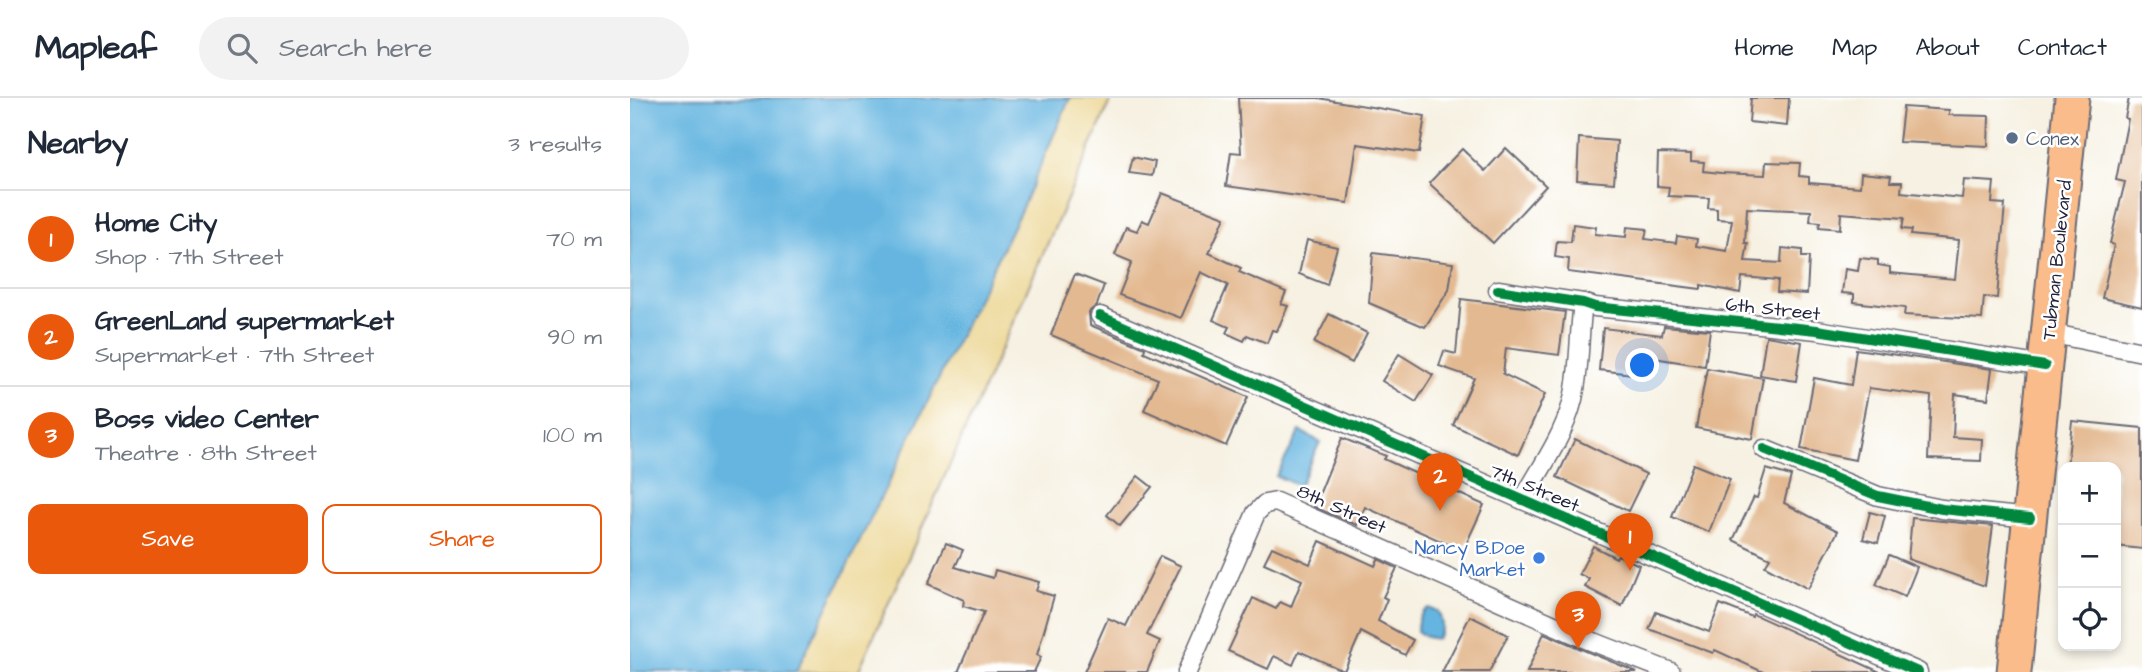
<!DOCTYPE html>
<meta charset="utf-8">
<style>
body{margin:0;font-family:"Architects Daughter",sans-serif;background:#f2f2f3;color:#1f2937}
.controls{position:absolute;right:21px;bottom:21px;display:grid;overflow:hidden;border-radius:14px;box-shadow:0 4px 10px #0003}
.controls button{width:63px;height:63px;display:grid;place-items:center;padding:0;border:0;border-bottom:2px solid #e0e1e3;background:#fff;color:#1f2937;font:35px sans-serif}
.you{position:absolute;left:1013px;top:268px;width:24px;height:24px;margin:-18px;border:5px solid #fff;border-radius:50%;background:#1a73e8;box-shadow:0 0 0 10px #1a73e833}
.badge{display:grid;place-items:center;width:46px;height:46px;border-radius:50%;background:#ea580c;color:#fff;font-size:23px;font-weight:700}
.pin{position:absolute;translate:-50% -58px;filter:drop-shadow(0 2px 4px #0008)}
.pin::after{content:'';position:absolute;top:37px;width:24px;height:21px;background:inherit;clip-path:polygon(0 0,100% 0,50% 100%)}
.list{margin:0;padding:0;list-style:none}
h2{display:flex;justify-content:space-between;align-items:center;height:91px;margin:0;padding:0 28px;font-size:30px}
h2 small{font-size:23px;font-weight:400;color:#747a83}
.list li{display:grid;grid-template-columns:46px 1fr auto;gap:21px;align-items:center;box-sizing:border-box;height:98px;padding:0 28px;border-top:2px solid #e0e1e3}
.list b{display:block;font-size:26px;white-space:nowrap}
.list p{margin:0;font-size:23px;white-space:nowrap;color:#747a83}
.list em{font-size:23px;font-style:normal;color:#747a83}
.actions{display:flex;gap:14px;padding:21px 28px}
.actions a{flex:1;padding:16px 0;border:2px solid #ea580c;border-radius:14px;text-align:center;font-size:24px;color:#ea580c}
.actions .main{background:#ea580c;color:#fff}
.icon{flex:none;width:38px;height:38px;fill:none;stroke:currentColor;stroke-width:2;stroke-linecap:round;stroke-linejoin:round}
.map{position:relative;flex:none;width:1512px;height:574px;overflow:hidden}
header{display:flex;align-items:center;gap:42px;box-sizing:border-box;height:98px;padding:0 35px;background:#fff;border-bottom:2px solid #e0e1e3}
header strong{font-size:33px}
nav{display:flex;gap:38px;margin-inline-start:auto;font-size:24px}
.search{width:490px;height:63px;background:#f2f2f3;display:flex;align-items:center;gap:18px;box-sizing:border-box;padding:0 24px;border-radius:38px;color:#747a83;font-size:26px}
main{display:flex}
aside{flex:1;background:#fff}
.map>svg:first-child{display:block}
.sand{fill:#eeda9e;stroke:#887e6c;stroke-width:2}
.water{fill:#65b5e0;stroke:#446c8e;stroke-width:2}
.building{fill:#e3b991}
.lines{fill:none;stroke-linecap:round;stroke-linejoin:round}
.street-casing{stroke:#6c6a75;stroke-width:21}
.highway-casing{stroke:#6c6a75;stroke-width:37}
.street{stroke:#fff;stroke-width:18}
.highway{stroke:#f9bc8a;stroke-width:33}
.cycleway-casing{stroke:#fff;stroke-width:15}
.cycleway{stroke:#00873e;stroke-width:10}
.service-dot{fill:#5c6f8a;stroke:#fff;stroke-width:2.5}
.shop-dot{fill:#3f7fe0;stroke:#fff;stroke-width:2.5}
.labels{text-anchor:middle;stroke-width:5;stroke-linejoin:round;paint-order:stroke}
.service-label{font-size:19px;fill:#4e5e75;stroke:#fff;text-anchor:start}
.street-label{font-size:19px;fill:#22223b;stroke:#fff}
.shop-label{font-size:19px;fill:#366cbe;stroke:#fff;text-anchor:end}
</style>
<header>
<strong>Mapleaf</strong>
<div class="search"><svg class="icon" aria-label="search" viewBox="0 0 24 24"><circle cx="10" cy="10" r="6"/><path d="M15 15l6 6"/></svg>Search here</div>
<nav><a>Home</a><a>Map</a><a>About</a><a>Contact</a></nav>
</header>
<main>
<aside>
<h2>Nearby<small>3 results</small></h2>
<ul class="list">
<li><span class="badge">1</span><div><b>Home City</b><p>Shop · 7th Street</p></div><em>70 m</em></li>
<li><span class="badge">2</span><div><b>GreenLand supermarket</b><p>Supermarket · 7th Street</p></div><em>90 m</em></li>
<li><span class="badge">3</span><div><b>Boss video Center</b><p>Theatre · 8th Street</p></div><em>100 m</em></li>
</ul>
<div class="actions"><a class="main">Save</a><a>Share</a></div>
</aside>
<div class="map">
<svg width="1512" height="574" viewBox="0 0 1512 574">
<rect width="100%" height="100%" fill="#fff"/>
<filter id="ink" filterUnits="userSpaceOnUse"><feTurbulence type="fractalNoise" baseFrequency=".0143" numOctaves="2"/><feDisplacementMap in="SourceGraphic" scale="14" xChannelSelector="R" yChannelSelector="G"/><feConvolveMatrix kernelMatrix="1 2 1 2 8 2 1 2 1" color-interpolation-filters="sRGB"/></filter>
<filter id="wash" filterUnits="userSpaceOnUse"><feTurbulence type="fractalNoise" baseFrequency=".00686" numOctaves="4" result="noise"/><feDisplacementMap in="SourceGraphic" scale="28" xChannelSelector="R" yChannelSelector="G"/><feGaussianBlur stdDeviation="1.57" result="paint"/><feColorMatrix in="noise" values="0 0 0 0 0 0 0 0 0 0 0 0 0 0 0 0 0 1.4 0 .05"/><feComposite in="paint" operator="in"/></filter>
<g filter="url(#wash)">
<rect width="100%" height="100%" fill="#f6f1e2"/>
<!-- sand -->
<path class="sand" d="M 416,0 L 482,0 L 228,574 L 150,574 Z"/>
<!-- water -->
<g class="water">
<path d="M 0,0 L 440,0 L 391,112 L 166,574 L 0,574 Z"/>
<path d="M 670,333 L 690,344 L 669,388 L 646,378 Z"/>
<path d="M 798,510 L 808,513 C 813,525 814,531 806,541 L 796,539 L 787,533 C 787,522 789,517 798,510 Z"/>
</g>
<g id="blocks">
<!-- building -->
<g class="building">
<path d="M 608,0 L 688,0 L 795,18 L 789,55 L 727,46 L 718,105 L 596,88 L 601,54 L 611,55 Z"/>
<path d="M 1121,0 L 1159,0 L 1157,28 L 1119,24 Z"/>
<path d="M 1499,0 L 1512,0 L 1512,209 L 1472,200 L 1484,147 L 1480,145 L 1495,84 L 1486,82 L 1498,21 L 1495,20 Z"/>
<path d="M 1273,9 L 1319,12 L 1319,17 L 1359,18 L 1358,48 L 1269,44 Z"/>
<path d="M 949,40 L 987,43 L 984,85 L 947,82 Z"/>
<path d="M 876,50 L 916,88 L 863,145 L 799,85 L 832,51 L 855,73 Z"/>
<path d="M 1028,55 L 1061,56 L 1061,63 L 1074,64 L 1073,73 L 1091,75 L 1135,77 L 1136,64 L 1170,65 L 1169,78 L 1179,79 L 1179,85 L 1230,89 L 1231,75 L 1261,78 L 1260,84 L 1272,84 L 1271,94 L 1332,100 L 1334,82 L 1364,84 L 1362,105 L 1375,106 L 1367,200 L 1354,199 L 1352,221 L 1274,217 L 1275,210 L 1224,204 L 1224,196 L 1212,195 L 1215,171 L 1228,173 L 1230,160 L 1248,162 L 1248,167 L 1260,169 L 1260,175 L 1325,181 L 1329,142 L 1281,137 L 1282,132 L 1272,131 L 1274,120 L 1211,115 L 1210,131 L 1189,129 L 1190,124 L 1180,123 L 1181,113 L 1117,110 L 1115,145 L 1118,145 L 1115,163 L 1151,165 L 1152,150 L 1172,152 L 1172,159 L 1179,159 L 1177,196 L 1147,194 L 1148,182 L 1112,179 L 1110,195 L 1071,187 L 1071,191 L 938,174 L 939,161 L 925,159 L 927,143 L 941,144 L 943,126 L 966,129 L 965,136 L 996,139 L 997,129 L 1017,131 L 1015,141 L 1046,145 L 1047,138 L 1067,141 L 1066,148 L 1097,153 L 1102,122 L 1087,121 L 1087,111 L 1078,110 L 1079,100 L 1038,98 L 1039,89 L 1027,88 Z"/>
<path d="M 503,59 L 525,64 L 522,78 L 499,75 Z"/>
<path d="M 532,95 L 595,119 L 579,155 L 611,170 L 609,174 L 656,194 L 651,206 L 658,208 L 647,233 L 642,232 L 637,245 L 617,237 L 614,243 L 596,235 L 599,229 L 583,222 L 598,187 L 571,174 L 551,220 L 489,197 L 502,164 L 485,157 L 496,129 L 507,133 L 512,122 L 519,125 Z"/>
<path d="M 677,142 L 707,149 L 697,187 L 669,176 Z"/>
<path d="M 743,155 L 823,165 L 819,192 L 795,229 L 739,205 Z"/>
<path d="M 445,176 L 474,187 L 467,207 L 459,214 L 460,227 L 515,250 L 514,254 L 618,299 L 596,348 L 514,312 L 528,281 L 421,237 Z"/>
<path d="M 831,201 L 935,214 L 929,257 L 876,250 L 873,276 L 915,296 L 888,357 L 823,327 L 844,280 L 809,268 L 814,253 L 826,256 Z"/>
<path d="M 699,216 L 737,235 L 722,265 L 684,245 Z"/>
<path d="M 1034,228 L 1080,232 L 1075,268 L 1004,257 L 1002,276 L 969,272 L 973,230 L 1032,237 Z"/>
<path d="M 1136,238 L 1172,244 L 1166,283 L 1130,277 Z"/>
<path d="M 1226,251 L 1362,271 L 1358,301 L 1325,296 L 1323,339 L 1352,341 L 1351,363 L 1298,361 L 1301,298 L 1239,290 L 1225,362 L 1171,351 L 1184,280 L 1221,287 Z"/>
<path d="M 769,256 L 803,277 L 786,304 L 752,283 Z"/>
<path d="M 1077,270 L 1133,280 L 1122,341 L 1066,330 Z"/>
<path d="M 1442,323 L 1512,330 L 1512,451 L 1486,448 L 1486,369 L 1437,369 Z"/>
<path d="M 712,340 L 756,358 L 754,361 L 854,407 L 833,453 L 735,409 L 727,427 L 684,409 Z"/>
<path d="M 945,341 L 1016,376 L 998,413 L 927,379 Z"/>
<path d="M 1063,366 L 1100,381 L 1079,434 L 1042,419 Z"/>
<path d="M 1136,371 L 1161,378 L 1154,405 L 1208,433 L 1178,491 L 1135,468 L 1140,460 L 1103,442 L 1124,399 L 1127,400 Z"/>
<path d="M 508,378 L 522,389 L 490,428 L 477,417 Z"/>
<path d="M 1240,414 L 1255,418 L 1248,445 L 1233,441 Z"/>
<path d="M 1282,420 L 1363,428 L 1355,488 L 1278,461 Z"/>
<path d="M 690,443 L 745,468 L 748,461 L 767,470 L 753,499 L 757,501 L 748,523 L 783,542 L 775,557 L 731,534 L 714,573 L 669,553 L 663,567 L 644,558 L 638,571 L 598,553 L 623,500 L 646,511 L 650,504 L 661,509 L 672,482 L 634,465 L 642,449 L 680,466 Z"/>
<path d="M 316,445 L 333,452 L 325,469 L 363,480 L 365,472 L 409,484 L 406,493 L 424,498 L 407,557 L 411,559 L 404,574 L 328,574 L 354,514 L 333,508 L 334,502 L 298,486 Z"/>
<path d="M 963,448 L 986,460 L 988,457 L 1009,467 L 992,508 L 955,489 L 959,481 L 949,476 Z"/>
<path d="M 1259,457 L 1287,469 L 1275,499 L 1246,487 Z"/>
<path d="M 530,458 L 551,468 L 517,537 L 530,543 L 517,574 L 454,574 L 478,520 L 496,528 Z"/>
<path d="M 1090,506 L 1122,519 L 1123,516 L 1250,574 L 1133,574 L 1085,552 L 1083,555 L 1019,531 L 1026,514 L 1079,534 Z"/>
<path d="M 840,518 L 878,537 L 859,574 L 812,574 Z"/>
<path d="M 914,535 L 963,556 L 1007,574 L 897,574 Z"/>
</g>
</g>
</g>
<g filter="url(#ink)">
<use href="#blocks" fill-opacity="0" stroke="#6c6a75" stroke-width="2"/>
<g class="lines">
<!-- street casing -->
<g class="street-casing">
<g id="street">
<path d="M 868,192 L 953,205 L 965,209 L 1187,232 L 1415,268"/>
<path d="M 470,218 L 1288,574"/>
<path d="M 1419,235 L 1512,254"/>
<path d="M 1134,351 L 1248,398 L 1312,411 L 1400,420"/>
<path d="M 893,402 C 912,367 939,331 945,291 C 950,263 949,233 953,205"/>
<path d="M 557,574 L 626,415 L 635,406 L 646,404 L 956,541 L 1041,574"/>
</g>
</g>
<!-- highway casing -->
<g class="highway-casing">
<path id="highway" d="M 1384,574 L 1442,0"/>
</g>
<!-- street -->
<use href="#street" class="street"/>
<!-- highway -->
<use href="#highway" class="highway"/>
<!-- cycleway casing -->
<g class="cycleway-casing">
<g id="cycleway">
<path d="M 868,192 L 953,205 L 965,209 L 1187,232 L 1415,268"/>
<path d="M 470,218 L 1288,574"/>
<path d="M 1134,351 L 1248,398 L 1312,411 L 1400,420"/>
</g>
</g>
<!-- cycleway -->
<use href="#cycleway" class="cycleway"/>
</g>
</g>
<!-- markers -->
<circle class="service-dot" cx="1382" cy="40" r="7"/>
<circle class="shop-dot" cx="909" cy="460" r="7"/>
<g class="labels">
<!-- service labels -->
<g class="service-label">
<text x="1396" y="47">Conex</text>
</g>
<!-- street labels -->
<g class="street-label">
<text transform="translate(1426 162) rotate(-84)" y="7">Tubman Boulevard</text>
<text transform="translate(1143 210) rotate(6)" y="7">6th Street</text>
<text transform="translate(905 389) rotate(23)" y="7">7th Street</text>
<text transform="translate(712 410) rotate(24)" y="7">8th Street</text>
</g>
<!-- shop labels -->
<g class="shop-label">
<text x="895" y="456">Nancy B.Doe<tspan x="895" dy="22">Market</tspan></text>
</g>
</g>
</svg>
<div class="controls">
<button>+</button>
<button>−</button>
<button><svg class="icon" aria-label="locate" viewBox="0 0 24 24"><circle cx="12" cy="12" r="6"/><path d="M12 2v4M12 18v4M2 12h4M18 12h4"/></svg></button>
</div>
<div class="you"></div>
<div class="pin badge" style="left:1000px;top:473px">1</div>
<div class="pin badge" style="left:810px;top:413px">2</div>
<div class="pin badge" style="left:948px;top:551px">3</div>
</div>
</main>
